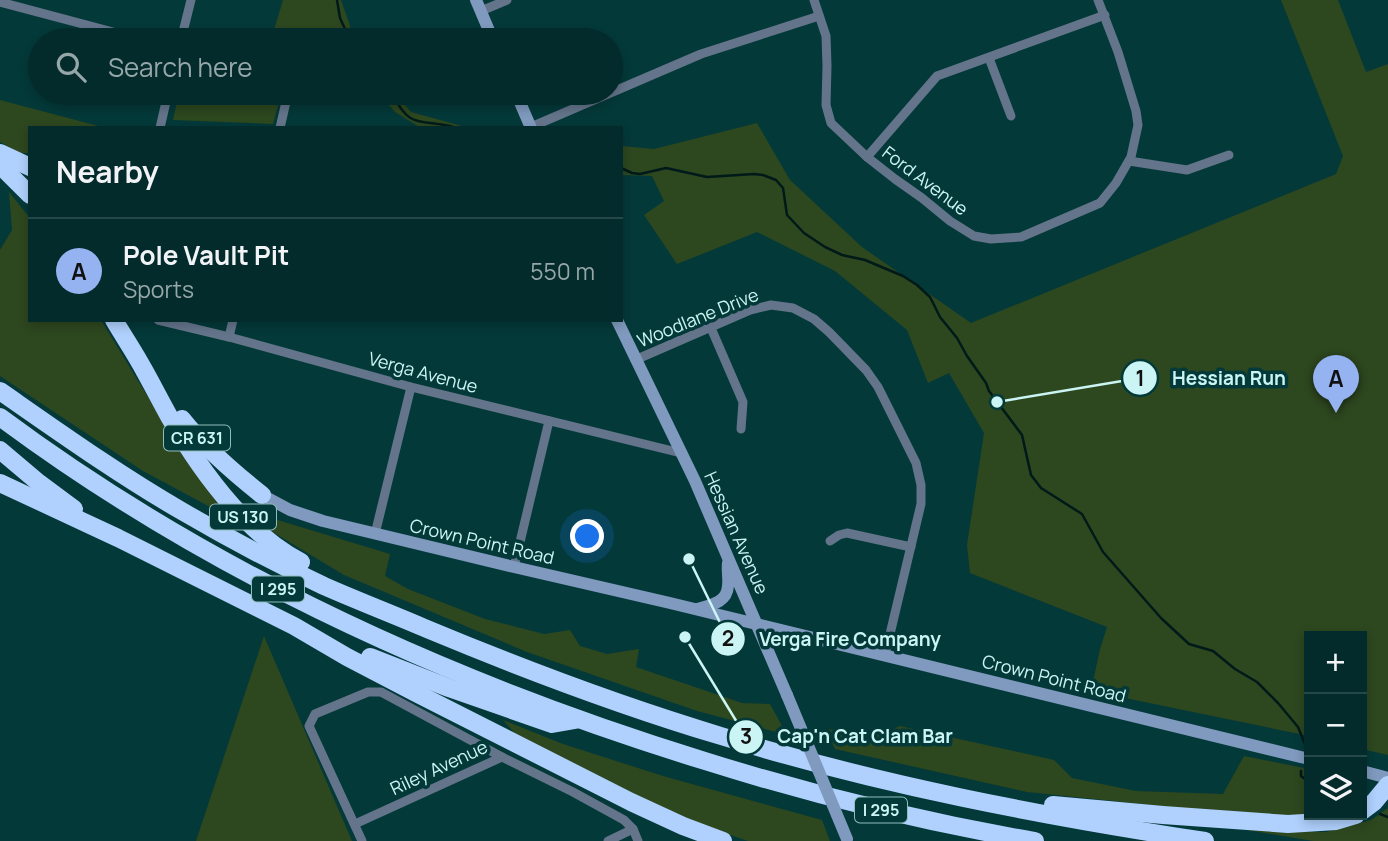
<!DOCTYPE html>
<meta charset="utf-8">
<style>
body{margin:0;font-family:Manrope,sans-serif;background:#113737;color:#f1f3f6}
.controls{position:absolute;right:21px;bottom:21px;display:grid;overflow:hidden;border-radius:0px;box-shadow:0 4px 10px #0003}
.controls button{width:63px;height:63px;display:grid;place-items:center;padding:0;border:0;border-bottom:2px solid #244747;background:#032b2b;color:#f1f3f6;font:35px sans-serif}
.you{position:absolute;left:588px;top:537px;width:24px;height:24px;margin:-18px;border:5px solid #fff;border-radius:50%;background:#1a73e8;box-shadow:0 0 0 10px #1a73e833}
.badge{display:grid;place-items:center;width:46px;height:46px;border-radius:50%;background:#95b2f1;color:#111;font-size:23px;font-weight:700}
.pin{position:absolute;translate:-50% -58px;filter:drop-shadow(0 2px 4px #0008)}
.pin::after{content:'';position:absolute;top:37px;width:24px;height:21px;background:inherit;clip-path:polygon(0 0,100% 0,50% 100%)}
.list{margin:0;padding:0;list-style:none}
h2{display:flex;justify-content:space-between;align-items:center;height:91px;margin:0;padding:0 28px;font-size:30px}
h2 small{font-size:23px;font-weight:400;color:#97a7a9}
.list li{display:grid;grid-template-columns:46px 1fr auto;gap:21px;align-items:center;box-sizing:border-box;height:105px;padding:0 28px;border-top:2px solid #244747}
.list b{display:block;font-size:26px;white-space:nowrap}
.list p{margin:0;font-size:23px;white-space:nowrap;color:#97a7a9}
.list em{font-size:23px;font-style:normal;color:#97a7a9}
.icon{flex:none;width:38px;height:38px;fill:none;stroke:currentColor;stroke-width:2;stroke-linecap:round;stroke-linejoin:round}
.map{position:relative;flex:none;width:1388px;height:841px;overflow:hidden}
.search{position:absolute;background:#032b2b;box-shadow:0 4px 10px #0003;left:28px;top:28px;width:595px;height:77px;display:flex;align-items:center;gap:18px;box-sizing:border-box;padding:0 24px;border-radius:38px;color:#97a7a9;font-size:26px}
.panel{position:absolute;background:#032b2b;box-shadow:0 4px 10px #0003;left:28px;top:126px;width:595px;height:196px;border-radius:0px}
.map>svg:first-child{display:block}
.green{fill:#2d471f}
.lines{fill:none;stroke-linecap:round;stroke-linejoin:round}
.stream{stroke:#001a1a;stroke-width:2.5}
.minor{stroke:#64758b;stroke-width:9}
.secondary{stroke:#7f9abe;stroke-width:12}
.motorway{stroke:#b0d1fd;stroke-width:18}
.secondary-bridge{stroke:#7f9abe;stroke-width:12}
.labels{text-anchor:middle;stroke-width:7;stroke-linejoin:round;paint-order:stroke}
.shield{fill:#043939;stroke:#8fbdbc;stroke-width:2}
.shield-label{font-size:16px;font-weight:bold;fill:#cbf5f4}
.street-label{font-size:18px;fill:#cbf5f4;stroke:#043939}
.leader{fill:none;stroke:#cbf5f4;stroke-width:2.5}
.callout-dot{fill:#cbf5f4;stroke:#043939;stroke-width:2.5}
.mark-label{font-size:21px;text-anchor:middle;font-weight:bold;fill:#111}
.callout-label{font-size:19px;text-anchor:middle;font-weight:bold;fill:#cbf5f4;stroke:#043939;stroke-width:7;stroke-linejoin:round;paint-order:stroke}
</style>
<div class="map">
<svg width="1388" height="841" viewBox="0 0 1388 841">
<rect width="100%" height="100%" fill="#043939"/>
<!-- green -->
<g class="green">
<path d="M 283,0 L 341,0 L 355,40 L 271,40 Z"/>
<path d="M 1281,0 L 1338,0 L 1366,72 L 1388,64 L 1388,755 L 1362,749 L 1362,636 L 1309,636 L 1309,736 L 1091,691 L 1100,649 L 1107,627 L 970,573 L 967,545 L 984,433 L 949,373 L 928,383 L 907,330 L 835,271 L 757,232 L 677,264 L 644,215 L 664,201 L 652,176 L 621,175 L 621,146 L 654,149 L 757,123 L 790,180 L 862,247 L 971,323 L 1336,174 L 1343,156 Z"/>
<path d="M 179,93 L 273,93 L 272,99 L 279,102 L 273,124 L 173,120 Z"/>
<path d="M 379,93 L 395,93 L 411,112 L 469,128 L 421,128 L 395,112 Z"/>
<path d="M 0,100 L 106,128 L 30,128 L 30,153 L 20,153 L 0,142 Z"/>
<path d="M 9,192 L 30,218 L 30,320 L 101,320 L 162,420 L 225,515 L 143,471 L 0,376 L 0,250 L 12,230 Z"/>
<path d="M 271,518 L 390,554 L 385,576 L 408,589 L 485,619 L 544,634 L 570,630 L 580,646 L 607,654 L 639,649 L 636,667 L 742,703 L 770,704 L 787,735 L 697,711 L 527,652 L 344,575 L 266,528 Z"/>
<path d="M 264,636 L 352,841 L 196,841 Z"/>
<path d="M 503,720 L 563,744 L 663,776 L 822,820 L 830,841 L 748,841 L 691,822 L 519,738 Z"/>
<path d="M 900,726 L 1054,760 L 1072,778 L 1136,791 L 1223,794 L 1244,756 L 1309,769 L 1309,815 L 1299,818 L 1238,814 L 1027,792 L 835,749 L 825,729 L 884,733 Z"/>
<path d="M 1388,808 L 1388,841 L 1313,841 L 1247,830 L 1326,832 L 1371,820 Z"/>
</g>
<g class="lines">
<!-- stream -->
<g class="stream">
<path d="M 337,0 L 340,18 L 350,40"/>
<path d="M 392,93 C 411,133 422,117 456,128"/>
<path d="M 621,168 L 632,173 L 640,174 L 666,168 L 707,177 L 754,174 L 763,175 L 776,180 L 783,188 L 787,215 L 804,233 L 825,247 L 842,255 L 865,260 L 903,276 L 917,285 L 930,297 L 940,317 L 957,338 L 967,356 L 986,383 L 989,391 L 1022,435 L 1031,475 L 1041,488 L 1082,514 L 1103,552 L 1161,618 L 1189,644 L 1213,651 L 1235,669 L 1257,682 L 1278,703 L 1298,727 L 1305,744"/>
<path d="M 1301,771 L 1301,776 L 1309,782"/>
<path d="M 1380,814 L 1388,817"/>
</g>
<!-- minor -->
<g class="minor">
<path d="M 814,0 L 826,36 L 827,66 L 826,105 L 831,123 L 867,157 L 895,179 L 922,198 L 950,221 L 974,236 L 991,239 L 1021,237 L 1100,203 L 1116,183 L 1131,157 L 1138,125 L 1136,111 L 1118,52 L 1098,0"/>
<path d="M 0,2 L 143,40"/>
<path d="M 481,11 L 507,0"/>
<path d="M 181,40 L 191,0"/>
<path d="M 989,58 L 1011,116"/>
<path d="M 531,127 L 701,54 L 819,16"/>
<path d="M 160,128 L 168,93"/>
<path d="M 280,128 L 288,93"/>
<path d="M 867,157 L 937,76 L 1105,15"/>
<path d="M 1129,161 L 1187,170 L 1229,155"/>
<path d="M 158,320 L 229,337 L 411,387 L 681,453"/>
<path d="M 711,328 L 743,402 L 741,429"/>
<path d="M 229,337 L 233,320"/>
<path d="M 635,360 L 750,310 L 771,305 L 793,308 L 814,319 L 829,332 L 866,370 L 878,387 L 916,463 L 921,485 L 921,504 L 885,655"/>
<path d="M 375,534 L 411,387"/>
<path d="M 830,541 L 839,535 L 847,533 L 911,547"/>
<path d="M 514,567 L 549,421"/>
<path d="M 355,824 L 502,757 L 573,792 L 624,820 L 633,829 L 638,841"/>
<path d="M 362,841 L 309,726 L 315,714 L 368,692 L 381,692 L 502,757"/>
<path d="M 608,841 L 633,829"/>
</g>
<!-- secondary -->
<g class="secondary">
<path d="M 476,0 L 493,40"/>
<path d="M 516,93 L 531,128"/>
<path d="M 617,320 L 695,481 L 787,695"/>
<path d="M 262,495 L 290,510 L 323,521 L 514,567 L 670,603 L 1309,759"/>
<path d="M 697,609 C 710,605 727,603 728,586 C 729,578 727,571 728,563"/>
<path d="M 1362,771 L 1388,778"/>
</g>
<!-- motorway -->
<g class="motorway">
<path d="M 0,153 L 30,167"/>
<path d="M 0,165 L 30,195"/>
<path d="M 114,320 C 124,337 135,353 144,370 C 153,386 161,402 170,418 C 201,471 245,533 301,562"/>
<path d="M 0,391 C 59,432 118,474 180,510 C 226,537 275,563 324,586 C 358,601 392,614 427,629 C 523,669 621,706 721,736 C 879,785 1042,816 1205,841"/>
<path d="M 0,417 C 211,574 455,684 705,761 C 813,795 923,822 1035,841"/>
<path d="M 182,419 C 205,448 233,472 262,495"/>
<path d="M 0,450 L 39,483 L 74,509"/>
<path d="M 0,483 L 118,538 L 294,626 L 347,657 L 416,693 L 631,802 L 683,826 L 723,841"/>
<path d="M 370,657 L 449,688 L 552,724 L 575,720"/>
<path d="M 1053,805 L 1163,815 L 1288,824 L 1336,821 L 1356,815"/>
<path d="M 1362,811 L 1374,802 L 1388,785"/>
</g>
<!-- secondary-bridge -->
<path class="secondary-bridge" d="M 787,695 L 847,839"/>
</g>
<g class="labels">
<!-- shield labels -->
<g class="shield">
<rect x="164" y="425.5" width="66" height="25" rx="5"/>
<rect x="210" y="504.5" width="66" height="25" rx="5"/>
<rect x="252" y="576.5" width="52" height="25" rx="5"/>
<rect x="855" y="797.5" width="52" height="25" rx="5"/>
</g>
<g class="shield-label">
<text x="197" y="444">CR 631</text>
<text x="243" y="523">US 130</text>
<text x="278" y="595">I 295</text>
<text x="881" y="816">I 295</text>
</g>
<!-- street labels -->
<g class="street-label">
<text transform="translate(925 181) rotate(37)" y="6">Ford Avenue</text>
<text transform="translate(698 318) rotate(-22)" y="6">Woodlane Drive</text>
<text transform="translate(423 373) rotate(15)" y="6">Verga Avenue</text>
<text transform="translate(736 533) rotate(66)" y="6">Hessian Avenue</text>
<text transform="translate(482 542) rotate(13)" y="6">Crown Point Road</text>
<text transform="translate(1054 679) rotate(14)" y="6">Crown Point Road</text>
<text transform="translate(439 768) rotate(-25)" y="6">Riley Avenue</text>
</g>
</g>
<!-- callouts -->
<path class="leader" d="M997 402L1140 378M689 559L728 639M685 637L746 737"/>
<g class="callout-dot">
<circle cx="997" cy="402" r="7"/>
<circle cx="689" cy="559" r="7"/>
<circle cx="685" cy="637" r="7"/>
<circle cx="1140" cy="378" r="18"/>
<circle cx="728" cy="639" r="18"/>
<circle cx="746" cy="737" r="18"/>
</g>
<g class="mark-label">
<text x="1140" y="386">1</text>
<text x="728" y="646">2</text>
<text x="746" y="744">3</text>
</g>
<g class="callout-label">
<text x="1229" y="385">Hessian Run</text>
<text x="850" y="646">Verga Fire Company</text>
<text x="865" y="743">Cap'n Cat Clam Bar</text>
</g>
</svg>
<div class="controls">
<button>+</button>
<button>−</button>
<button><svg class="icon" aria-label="layers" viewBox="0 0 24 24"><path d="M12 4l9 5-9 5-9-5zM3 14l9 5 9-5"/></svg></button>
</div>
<div class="you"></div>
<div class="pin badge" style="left:1336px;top:413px">A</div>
<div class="search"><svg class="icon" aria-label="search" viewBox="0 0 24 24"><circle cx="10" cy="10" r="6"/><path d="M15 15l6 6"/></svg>Search here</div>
<section class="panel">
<h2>Nearby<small></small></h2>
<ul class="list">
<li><span class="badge">A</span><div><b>Pole Vault Pit</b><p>Sports</p></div><em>550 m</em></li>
</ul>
</section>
</div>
